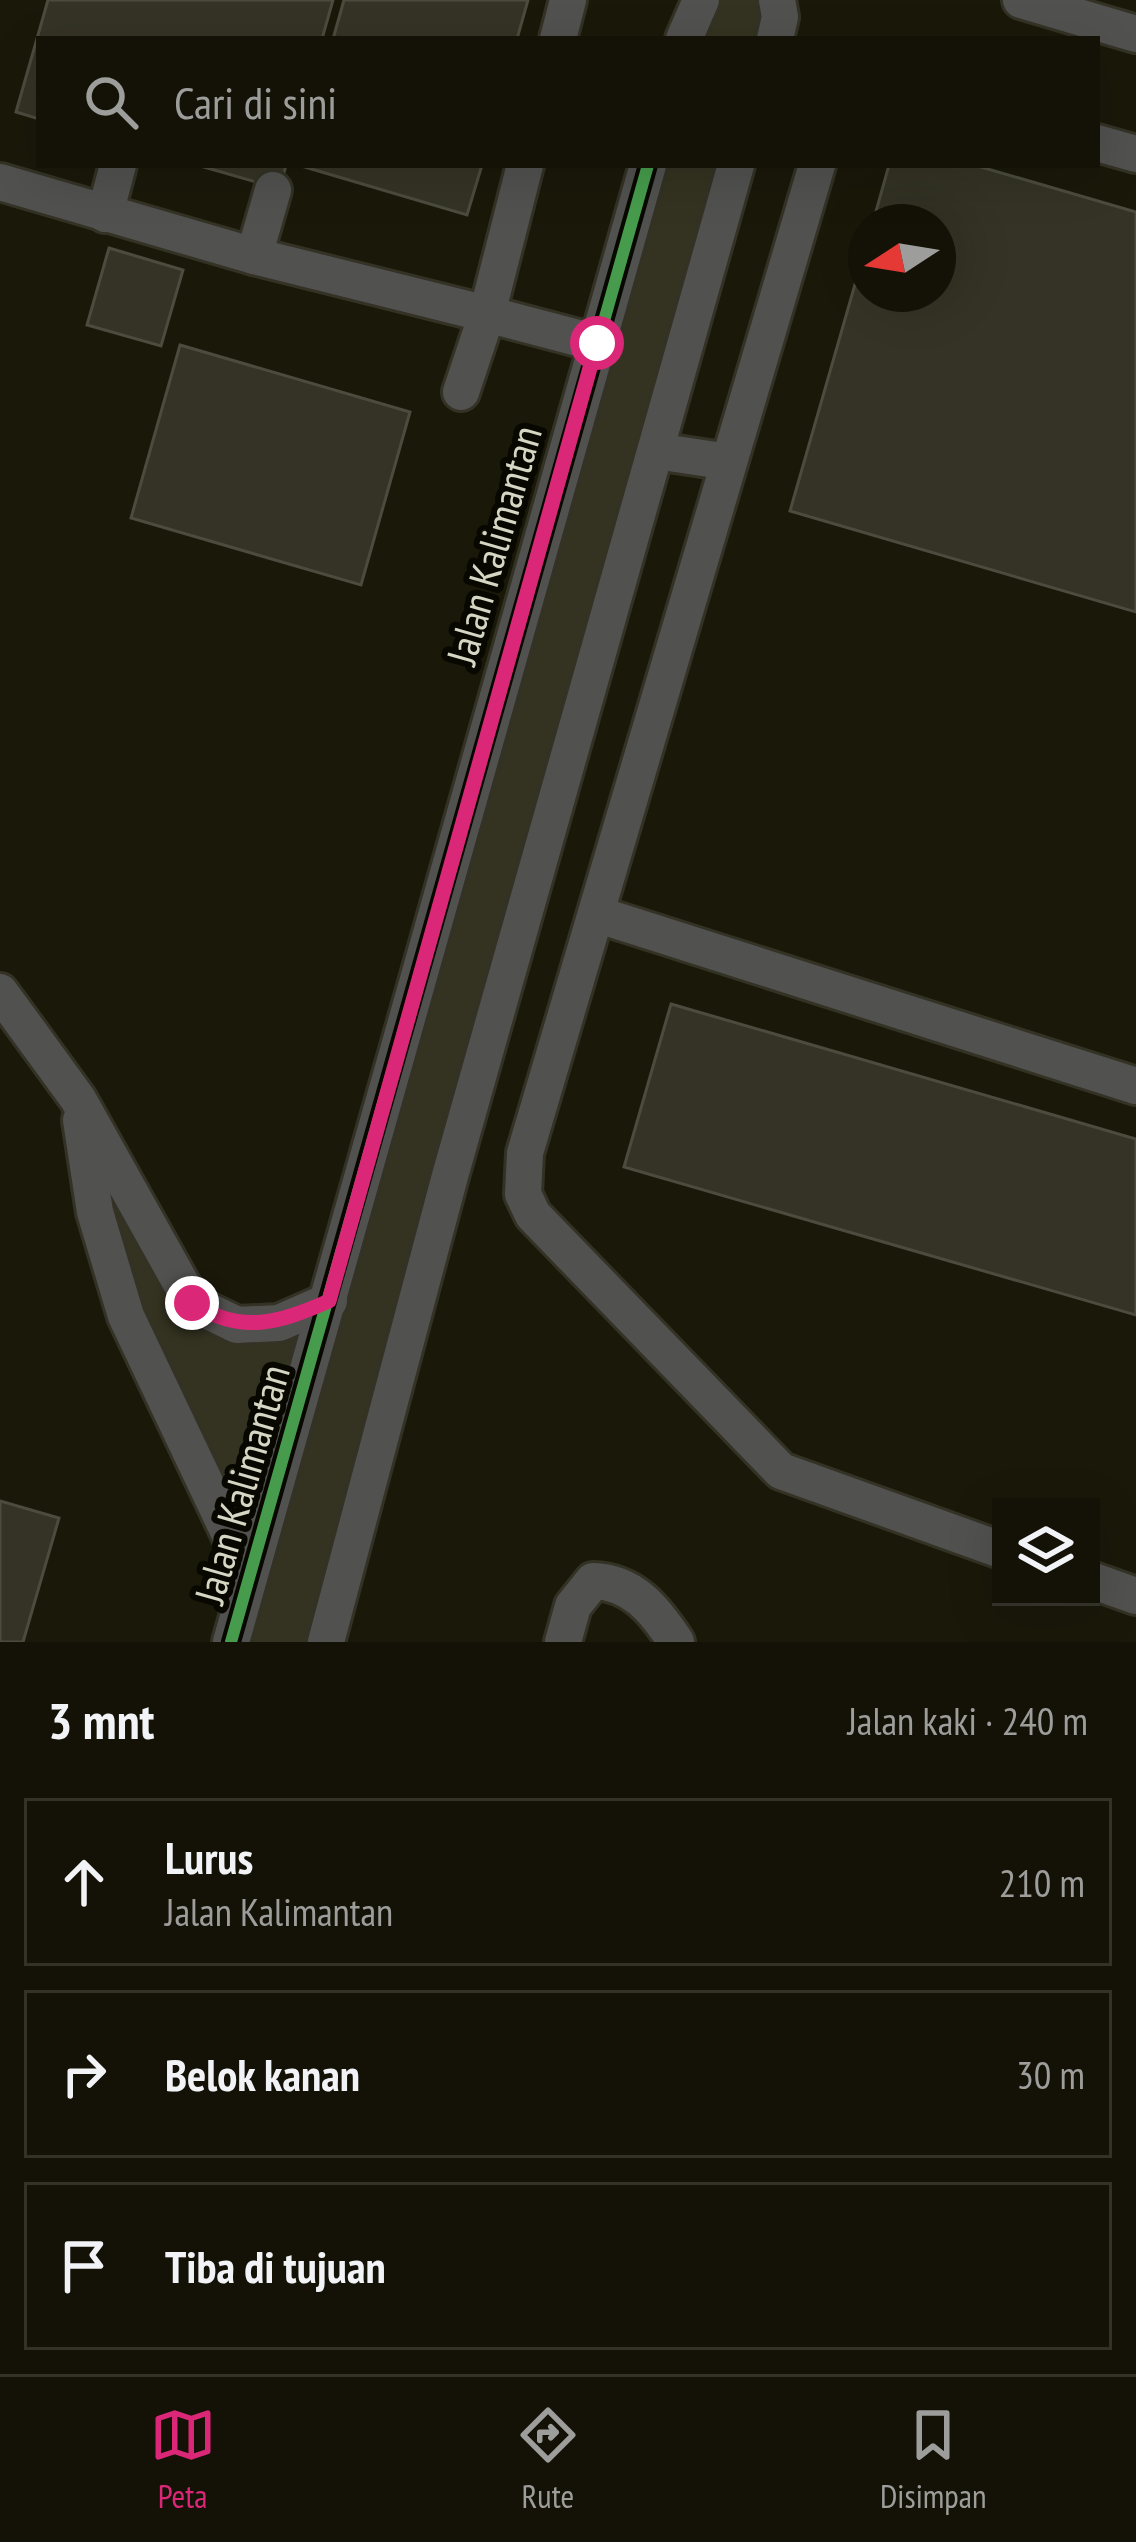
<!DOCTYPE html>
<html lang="id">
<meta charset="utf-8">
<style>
body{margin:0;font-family:"PT Sans Narrow",sans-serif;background:#1d1b11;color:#f1f3f6}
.controls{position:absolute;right:36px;bottom:36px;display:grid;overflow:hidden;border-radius:0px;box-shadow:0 12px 48px #0002}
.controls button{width:108px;height:108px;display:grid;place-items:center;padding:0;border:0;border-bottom:3px solid #333228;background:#141207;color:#f1f3f6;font:60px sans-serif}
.compass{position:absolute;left:848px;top:204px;width:108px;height:108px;border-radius:50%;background:#141207;box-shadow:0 12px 48px #0002;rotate:258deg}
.stop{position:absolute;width:36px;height:36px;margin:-27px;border:9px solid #db2777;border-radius:50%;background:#fff}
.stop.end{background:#db2777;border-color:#fff;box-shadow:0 3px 12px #0008}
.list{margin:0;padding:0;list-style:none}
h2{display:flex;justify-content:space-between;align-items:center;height:156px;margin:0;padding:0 48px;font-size:51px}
h2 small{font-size:39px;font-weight:400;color:#9d9e9b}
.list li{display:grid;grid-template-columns:78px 1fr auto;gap:36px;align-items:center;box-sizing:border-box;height:168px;margin:0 24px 24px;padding:0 24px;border:3px solid #333228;border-radius:0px}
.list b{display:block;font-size:45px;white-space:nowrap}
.list p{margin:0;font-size:39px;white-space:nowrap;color:#9d9e9b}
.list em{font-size:39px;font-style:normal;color:#9d9e9b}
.icon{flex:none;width:66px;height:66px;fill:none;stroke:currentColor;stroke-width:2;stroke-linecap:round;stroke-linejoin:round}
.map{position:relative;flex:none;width:1136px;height:1642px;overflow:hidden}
.search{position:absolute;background:#141207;box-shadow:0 12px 48px #0002;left:36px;right:36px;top:36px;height:132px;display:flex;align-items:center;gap:30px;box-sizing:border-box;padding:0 42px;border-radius:0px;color:#9d9e9b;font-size:45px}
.sheet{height:732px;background:#141207}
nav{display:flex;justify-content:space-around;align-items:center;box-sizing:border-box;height:168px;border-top:3px solid #333228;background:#141207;font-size:33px;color:#9d9e9b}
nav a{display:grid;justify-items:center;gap:6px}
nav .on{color:#db2777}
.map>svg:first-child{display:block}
.green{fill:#343321}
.building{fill:#343325;stroke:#4c4b3e;stroke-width:3}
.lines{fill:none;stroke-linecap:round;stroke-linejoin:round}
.minor-casing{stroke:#333225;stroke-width:42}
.minor{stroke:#515150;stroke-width:36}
.cycleway-casing{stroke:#080801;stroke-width:20}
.cycleway{stroke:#469c4c;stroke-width:12}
.route{stroke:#db2777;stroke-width:15}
.labels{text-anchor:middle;stroke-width:12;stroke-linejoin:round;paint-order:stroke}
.street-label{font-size:42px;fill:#d6d6c5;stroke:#080801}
</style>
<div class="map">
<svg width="1136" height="1642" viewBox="0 0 1136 1642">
<rect width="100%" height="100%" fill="#1a1809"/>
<!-- green -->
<g class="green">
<path d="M 705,0 L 777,0 L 775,39 L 684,39 Z"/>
<path d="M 648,165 L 736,165 L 326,1642 L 231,1642 L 250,1575 L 161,1385 L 78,1099 L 210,1315 L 327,1302 Z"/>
</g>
<!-- building -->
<g class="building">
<path d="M 48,0 L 333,0 L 322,39 L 39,39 L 39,119 L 16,112 Z"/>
<path d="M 344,0 L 528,0 L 517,39 L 333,39 Z"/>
<path d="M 197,165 L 286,165 L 280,189 Z"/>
<path d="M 298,165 L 482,165 L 467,215 Z"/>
<path d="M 889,165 L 974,165 L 1136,212 L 1136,612 L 790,511 L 866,246 L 866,294 L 938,294 L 938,222 L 873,222 Z"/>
<path d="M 109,248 L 183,270 L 161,346 L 87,325 Z"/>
<path d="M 180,345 L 410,412 L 361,585 L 131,518 Z"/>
<path d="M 671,1004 L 1136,1139 L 1136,1315 L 624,1167 Z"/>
<path d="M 0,1501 L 59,1518 L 23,1642 L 0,1642 Z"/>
</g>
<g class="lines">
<!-- minor casing -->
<g class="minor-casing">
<g id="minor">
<path d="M 1021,0 L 1136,34"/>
<path d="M 558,39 L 568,0"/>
<path d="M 684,39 L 701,0"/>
<path d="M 775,39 L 780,17 L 777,0"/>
<path d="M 1097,143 L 1136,154"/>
<path d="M 525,165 L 487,314 L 597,343"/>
<path d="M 817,165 L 525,1153 L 523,1194 L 533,1215 L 781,1471 L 1001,1550"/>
<path d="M 0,182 L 254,256 L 487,314 L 461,392"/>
<path d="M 105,214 L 118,165"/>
<path d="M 254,256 L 273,190"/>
<path d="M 656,451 L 729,462"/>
<path d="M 596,914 L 1136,1086"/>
<path d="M 0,992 L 78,1099 L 192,1303 L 237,1325 L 279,1323 L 329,1301"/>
<path d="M 81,1120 L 95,1212 L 126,1316 L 249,1575"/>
<path d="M 1091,1580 L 1136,1596"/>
<path d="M 231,1642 L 648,165"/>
<path d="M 326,1642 L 450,1176 L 736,165"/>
<path d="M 563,1642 L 573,1606 L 593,1581 C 633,1582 655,1610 676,1642"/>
</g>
</g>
<!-- minor -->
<use href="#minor" class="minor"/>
<!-- cycleway casing -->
<g class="cycleway-casing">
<path id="cycleway" d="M 231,1642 L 648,165"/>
</g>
<!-- cycleway -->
<use href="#cycleway" class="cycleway"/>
</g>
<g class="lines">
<!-- route -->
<path class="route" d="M 192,1303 C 241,1335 279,1323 329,1301 L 597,343"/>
</g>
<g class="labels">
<!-- street labels -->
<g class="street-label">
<text transform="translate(494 545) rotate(-74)" y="15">Jalan Kalimantan</text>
<text transform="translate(242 1484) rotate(-74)" y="15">Jalan Kalimantan</text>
</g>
</g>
</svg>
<div class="controls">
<button><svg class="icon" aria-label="layers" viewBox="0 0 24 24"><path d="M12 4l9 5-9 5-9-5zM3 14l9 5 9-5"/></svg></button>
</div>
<svg class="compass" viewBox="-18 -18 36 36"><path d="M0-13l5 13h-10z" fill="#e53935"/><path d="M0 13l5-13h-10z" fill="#9d9e9b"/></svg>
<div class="stop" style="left:597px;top:343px"></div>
<div class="stop end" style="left:192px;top:1303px"></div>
<div class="search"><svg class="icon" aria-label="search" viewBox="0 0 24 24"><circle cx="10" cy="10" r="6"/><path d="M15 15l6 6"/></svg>Cari di sini</div>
</div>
<section class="sheet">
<h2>3 mnt<small>Jalan kaki · 240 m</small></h2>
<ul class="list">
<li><svg class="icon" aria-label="ahead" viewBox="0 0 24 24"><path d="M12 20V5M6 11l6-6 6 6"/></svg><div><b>Lurus</b><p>Jalan Kalimantan</p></div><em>210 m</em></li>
<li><svg class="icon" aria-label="right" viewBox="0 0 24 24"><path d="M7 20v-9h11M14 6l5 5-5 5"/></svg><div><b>Belok kanan</b></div><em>30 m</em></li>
<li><svg class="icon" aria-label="arrive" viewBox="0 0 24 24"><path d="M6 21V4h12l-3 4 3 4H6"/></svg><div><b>Tiba di tujuan</b></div></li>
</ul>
</section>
<nav>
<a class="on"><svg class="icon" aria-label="map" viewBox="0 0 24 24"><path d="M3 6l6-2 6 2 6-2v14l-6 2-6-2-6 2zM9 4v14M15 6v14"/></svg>Peta</a>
<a><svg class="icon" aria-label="directions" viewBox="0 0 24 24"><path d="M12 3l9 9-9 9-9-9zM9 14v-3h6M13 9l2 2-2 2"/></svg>Rute</a>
<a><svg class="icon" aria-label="saved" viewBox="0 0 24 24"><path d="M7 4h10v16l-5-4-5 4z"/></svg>Disimpan</a>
</nav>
